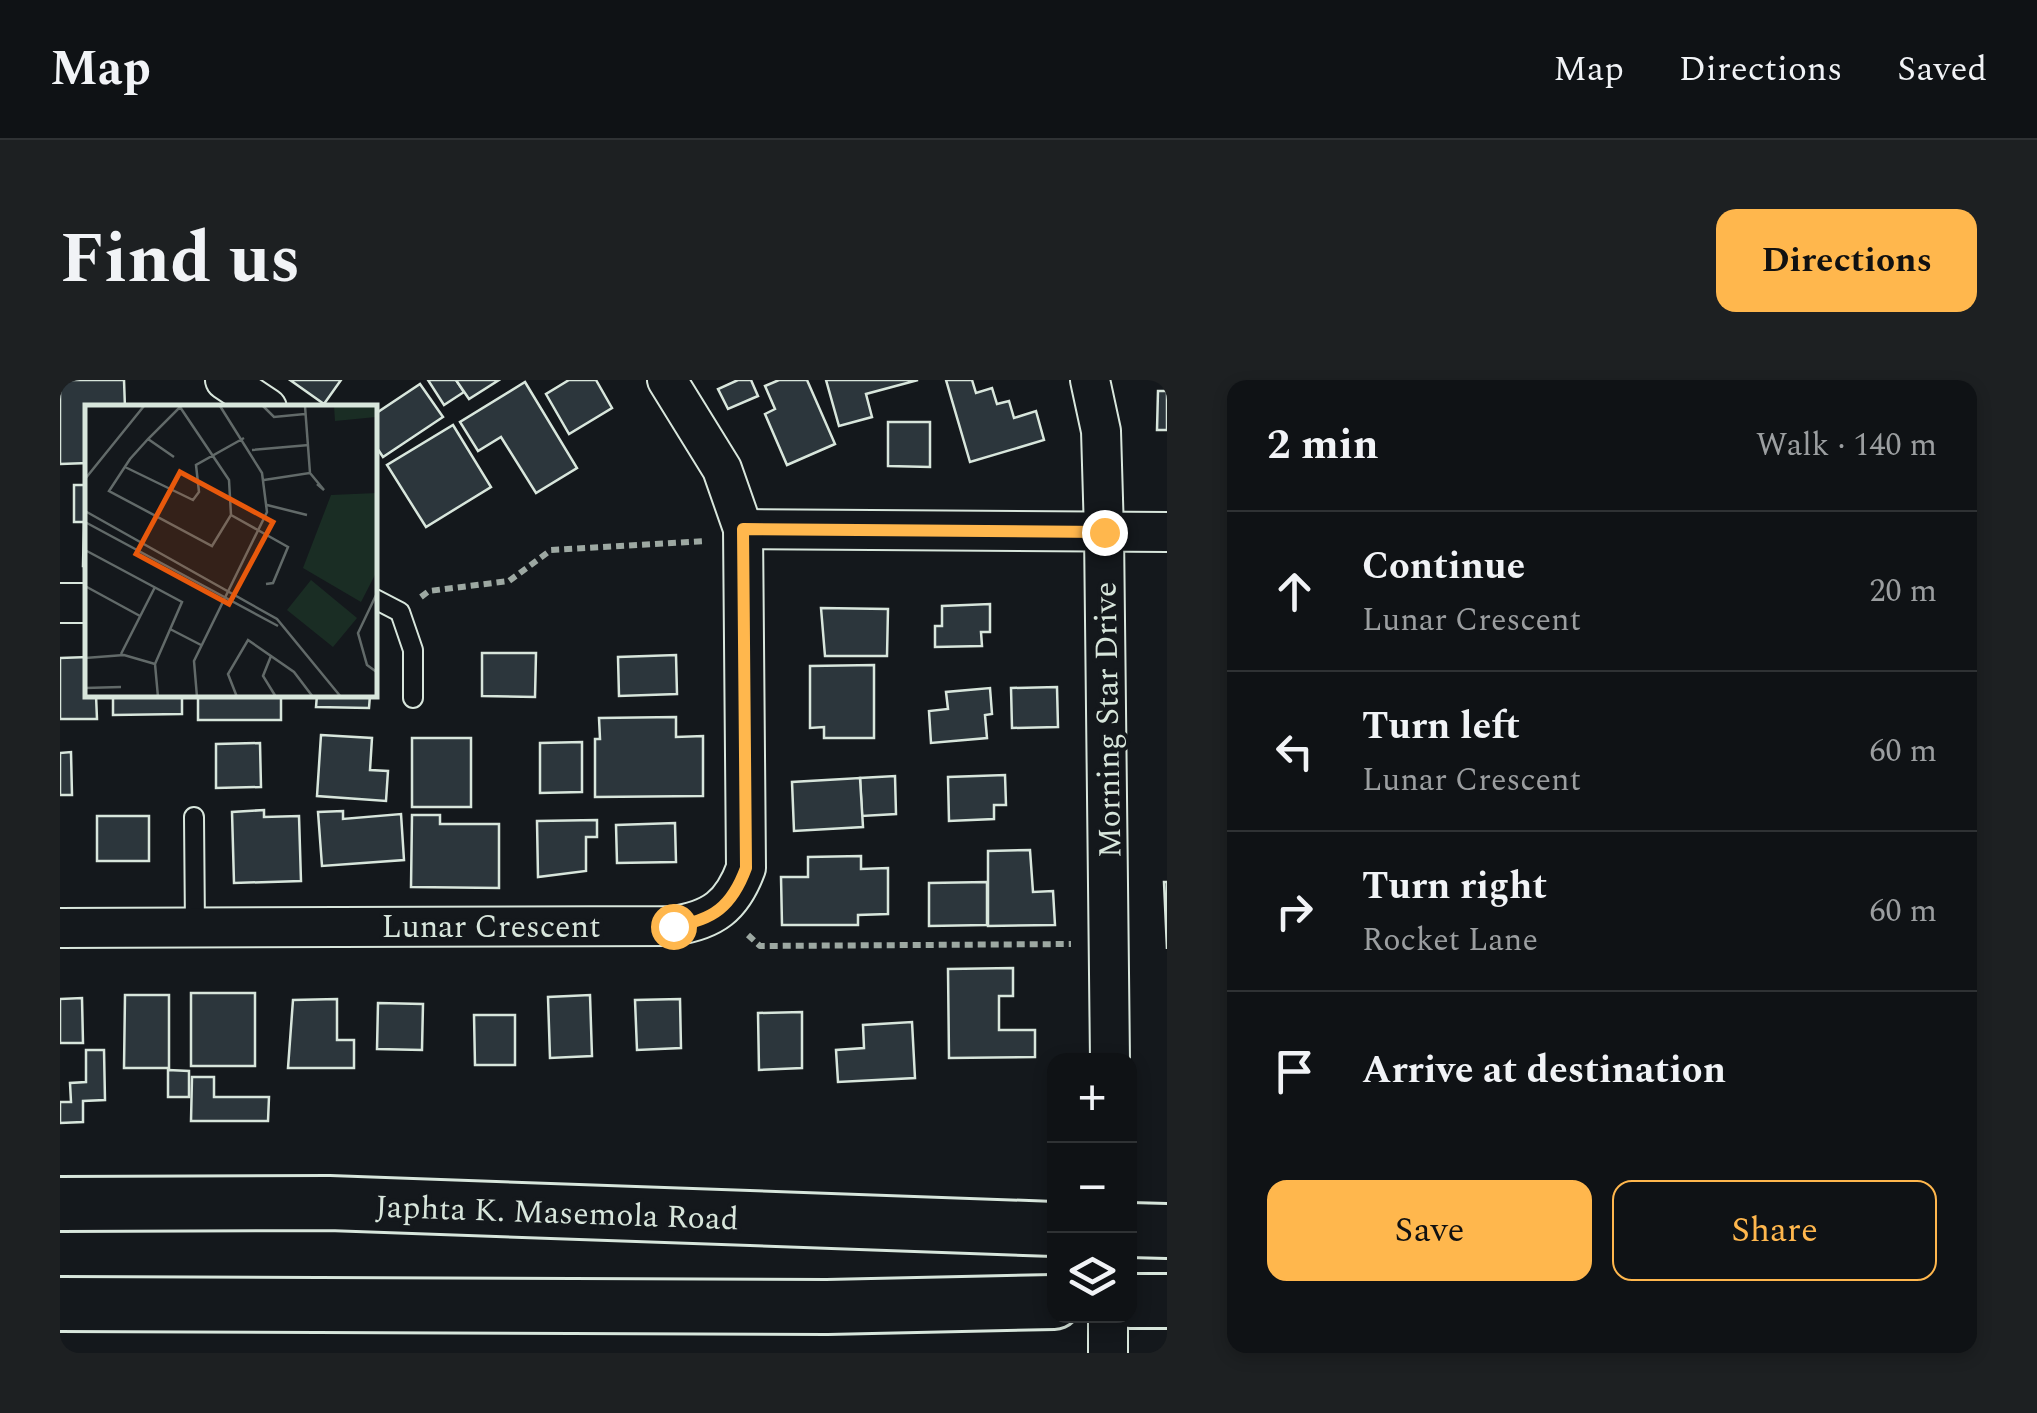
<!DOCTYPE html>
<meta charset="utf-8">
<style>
body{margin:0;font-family:Spectral,serif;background:#1d2022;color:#f1f3f6}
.controls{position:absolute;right:30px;bottom:30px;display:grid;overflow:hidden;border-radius:20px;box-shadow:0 5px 15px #0003}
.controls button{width:90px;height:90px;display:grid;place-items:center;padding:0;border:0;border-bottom:2px solid #2f3234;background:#0f1215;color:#f1f3f6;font:50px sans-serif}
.stop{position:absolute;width:30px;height:30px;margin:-22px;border:8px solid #ffb74d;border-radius:50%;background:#fff}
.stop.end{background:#ffb74d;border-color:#fff;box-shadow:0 2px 10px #0008}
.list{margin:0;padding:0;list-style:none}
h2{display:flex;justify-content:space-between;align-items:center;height:130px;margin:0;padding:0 40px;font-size:42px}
h2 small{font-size:32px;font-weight:400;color:#9b9ea0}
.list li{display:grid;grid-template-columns:65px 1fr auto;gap:30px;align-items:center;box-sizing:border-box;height:160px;padding:0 40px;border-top:2px solid #2f3234}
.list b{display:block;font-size:38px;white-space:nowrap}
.list p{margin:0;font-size:32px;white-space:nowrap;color:#9b9ea0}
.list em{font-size:32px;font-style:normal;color:#9b9ea0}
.actions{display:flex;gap:20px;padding:30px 40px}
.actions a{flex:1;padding:22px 0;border:2px solid #ffb74d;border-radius:20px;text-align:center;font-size:35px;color:#ffb74d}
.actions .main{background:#ffb74d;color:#111}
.icon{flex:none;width:55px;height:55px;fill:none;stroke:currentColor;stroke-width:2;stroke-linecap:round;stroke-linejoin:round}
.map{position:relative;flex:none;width:1107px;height:973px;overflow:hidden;border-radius:20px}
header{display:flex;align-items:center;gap:60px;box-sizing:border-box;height:140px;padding:0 50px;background:#0f1215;border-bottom:2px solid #2f3234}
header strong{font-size:48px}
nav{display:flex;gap:55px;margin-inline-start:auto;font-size:35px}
.intro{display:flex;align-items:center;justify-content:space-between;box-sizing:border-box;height:240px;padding:0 60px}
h1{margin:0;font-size:70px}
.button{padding:25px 45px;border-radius:20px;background:#ffb74d;color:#111;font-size:35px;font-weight:700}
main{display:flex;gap:60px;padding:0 60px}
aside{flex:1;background:#0f1215;border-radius:20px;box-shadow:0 5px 15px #0003}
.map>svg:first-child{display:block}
.building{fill:#2c363c;stroke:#d8e6dc;stroke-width:2.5}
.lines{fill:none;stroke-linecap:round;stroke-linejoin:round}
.lane-casing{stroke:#d8e6dc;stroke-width:22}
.street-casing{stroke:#d8e6dc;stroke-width:42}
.secondary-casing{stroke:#d8e6dc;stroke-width:58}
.path{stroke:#9da8a2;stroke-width:6;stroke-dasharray:8 5;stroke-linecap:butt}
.lane{stroke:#14181c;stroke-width:18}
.street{stroke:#14181c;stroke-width:38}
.secondary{stroke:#14181c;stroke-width:52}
.route{stroke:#ffb74d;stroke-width:12}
.labels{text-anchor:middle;stroke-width:8;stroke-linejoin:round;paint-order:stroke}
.street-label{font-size:32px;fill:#d8e6dc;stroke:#14181c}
.inset-road{fill:none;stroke:#626a69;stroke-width:2.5}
.view{fill:#e8590c;fill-opacity:0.15;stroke:#e8590c;stroke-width:5}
.inset-edge{fill:none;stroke:#d8e6dc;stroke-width:5}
</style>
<header>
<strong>Map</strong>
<nav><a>Map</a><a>Directions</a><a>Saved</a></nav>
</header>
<div class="intro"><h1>Find us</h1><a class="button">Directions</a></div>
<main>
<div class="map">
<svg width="1107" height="973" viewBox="0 0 1107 973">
<rect width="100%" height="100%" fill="#14181c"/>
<!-- building -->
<g class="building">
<path d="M 0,0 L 64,0 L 65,28 L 28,28 L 28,83 L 0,84 Z"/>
<path d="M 230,0 L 281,0 L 264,24 Z"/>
<path d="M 368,0 L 396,0 L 404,12 L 384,25 Z"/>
<path d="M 396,0 L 439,0 L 409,19 Z"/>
<path d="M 509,0 L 536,0 L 552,28 L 509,54 L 486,14 Z"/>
<path d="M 678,0 L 691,0 L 698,16 L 668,29 L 658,9 Z"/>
<path d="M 719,0 L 747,0 L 775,64 L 727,85 L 705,34 L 715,29 L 705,6 Z"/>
<path d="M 766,0 L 858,0 L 806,14 L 812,37 L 779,46 Z"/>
<path d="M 886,0 L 912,0 L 916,13 L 932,8 L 937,24 L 949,21 L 954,38 L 976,31 L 984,60 L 910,82 Z"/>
<path d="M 465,2 L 517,88 L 476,113 L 441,57 L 418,71 L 400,42 Z"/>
<path d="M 360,4 L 383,37 L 323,77 L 315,65 L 315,34 Z"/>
<path d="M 1098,11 L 1107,11 L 1107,50 L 1097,50 Z"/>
<path d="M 828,42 L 870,42 L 870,87 L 828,86 Z"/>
<path d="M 393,45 L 431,107 L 366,147 L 327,85 Z"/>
<path d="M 14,105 L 28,105 L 28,186 L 23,186 L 24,142 L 14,142 Z"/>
<path d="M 930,224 L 930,252 L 921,252 L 922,266 L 875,267 L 875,246 L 882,246 L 882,226 Z"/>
<path d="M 761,228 L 828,229 L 827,276 L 765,276 Z"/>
<path d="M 422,273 L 476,273 L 475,317 L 422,316 Z"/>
<path d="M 616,275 L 617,314 L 559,316 L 558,277 Z"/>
<path d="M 28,277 L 28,315 L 36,315 L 37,339 L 0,339 L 0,278 Z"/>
<path d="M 814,285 L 814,358 L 764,358 L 764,347 L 750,348 L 750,286 Z"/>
<path d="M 997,307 L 998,347 L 952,348 L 951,308 Z"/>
<path d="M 930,308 L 932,334 L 925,335 L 927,358 L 871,363 L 869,331 L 888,329 L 886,312 Z"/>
<path d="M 53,315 L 122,315 L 122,334 L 53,335 Z"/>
<path d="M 138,315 L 221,316 L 221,340 L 138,340 Z"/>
<path d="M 257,315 L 310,315 L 309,328 L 256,327 Z"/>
<path d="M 616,337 L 616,357 L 643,356 L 643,416 L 535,417 L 535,359 L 540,359 L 539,338 Z"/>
<path d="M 261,355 L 312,358 L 310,390 L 328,391 L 326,421 L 257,416 Z"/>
<rect x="352" y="358" width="59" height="69"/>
<path d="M 522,362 L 522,412 L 480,413 L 480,363 Z"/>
<path d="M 200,363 L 201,407 L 156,408 L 156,364 Z"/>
<path d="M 11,372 L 12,415 L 0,415 L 0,373 Z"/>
<path d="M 945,395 L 946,425 L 934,425 L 934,439 L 889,441 L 888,397 Z"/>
<path d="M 835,396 L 836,434 L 802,436 L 800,398 Z"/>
<path d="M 800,398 L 803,447 L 734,451 L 732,402 Z"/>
<path d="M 204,430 L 204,437 L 239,436 L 241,501 L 174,503 L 172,432 Z"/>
<path d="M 283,431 L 283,439 L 341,434 L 344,480 L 262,486 L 258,432 Z"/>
<path d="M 352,435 L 380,435 L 380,444 L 439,444 L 439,508 L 351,507 Z"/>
<rect x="37" y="436" width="52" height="45"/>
<path d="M 537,440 L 537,457 L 526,457 L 526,491 L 478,497 L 477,441 Z"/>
<path d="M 615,443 L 616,482 L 557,483 L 556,445 Z"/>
<path d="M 970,470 L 973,512 L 993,511 L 995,545 L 928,546 L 928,471 Z"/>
<path d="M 801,476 L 801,489 L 828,488 L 828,534 L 798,535 L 798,545 L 722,545 L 721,497 L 748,497 L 748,477 Z"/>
<path d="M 927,502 L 927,545 L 869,546 L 869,503 Z"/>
<path d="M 1104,502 L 1107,502 L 1107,569 Z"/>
<path d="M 953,588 L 953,616 L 939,616 L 939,650 L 975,650 L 975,677 L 889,678 L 888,589 Z"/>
<rect x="131" y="613" width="64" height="73"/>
<path d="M 65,615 L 109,615 L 109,688 L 64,688 Z"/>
<path d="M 530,615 L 532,676 L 490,678 L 488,617 Z"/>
<path d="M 22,618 L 23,663 L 0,663 L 0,619 Z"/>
<path d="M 277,619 L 277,660 L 294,660 L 294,688 L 228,688 L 233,620 Z"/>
<path d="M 620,619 L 621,668 L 577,670 L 575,620 Z"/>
<path d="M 318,623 L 363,624 L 362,670 L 317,669 Z"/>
<path d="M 742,632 L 742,688 L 699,690 L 698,633 Z"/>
<path d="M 414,635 L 455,635 L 455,685 L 415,685 Z"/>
<path d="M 852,642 L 855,698 L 778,702 L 776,670 L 804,668 L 803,645 Z"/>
<path d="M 26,670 L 44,670 L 45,720 L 23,721 L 23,742 L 0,743 L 0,722 L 11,722 L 10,703 L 26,702 Z"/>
<path d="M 108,690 L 129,691 L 129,717 L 108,717 Z"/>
<path d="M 132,697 L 154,697 L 154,717 L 209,717 L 208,741 L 131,741 Z"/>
</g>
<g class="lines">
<!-- lane casing -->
<g class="lane-casing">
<g id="lane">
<path d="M 315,219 L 340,232 L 353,270 L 353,318"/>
<path d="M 134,437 L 135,547"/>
</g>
</g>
<!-- street casing -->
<g class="street-casing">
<g id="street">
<path d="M 165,0 L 207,28"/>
<path d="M 1030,0 L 1041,51 L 1044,152 L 1050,681"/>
<path d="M 683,149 L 1107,152"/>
<path d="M 0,223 L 28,223"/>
<path d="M 0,548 L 613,546 C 653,540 672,526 686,488 L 683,149 L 662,89 L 607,0"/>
<path d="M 1048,936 L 1048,973"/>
</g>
</g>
<!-- secondary casing -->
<g class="secondary-casing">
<g id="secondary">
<path d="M 0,824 L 269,823 L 994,849"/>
<path d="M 1070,850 L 1107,851"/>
<path d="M 1070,921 L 1107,921"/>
<path d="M 0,924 L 767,927 L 994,922"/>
</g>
</g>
<!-- path -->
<g class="path">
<path d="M 361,217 L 369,211 L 449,201 L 491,170 L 645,161"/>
<path d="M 688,555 L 700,566 L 1011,564"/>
</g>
<!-- lane -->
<use href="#lane" class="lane"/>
<!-- street -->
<use href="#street" class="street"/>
<!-- secondary -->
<use href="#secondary" class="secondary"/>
</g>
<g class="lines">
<!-- route -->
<path class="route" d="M 613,546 C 653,541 672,526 686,488 L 683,149 L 1044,152"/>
</g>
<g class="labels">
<!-- street labels -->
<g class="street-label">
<text transform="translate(1047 340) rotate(-91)" y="11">Morning Star Drive</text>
<text x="431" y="557">Lunar Crescent</text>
<text transform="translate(497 832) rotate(2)" y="11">Japhta K. Masemola Road</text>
</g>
</g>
<!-- overview -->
<g transform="translate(25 25)">
<rect width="292" height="292" fill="#14181c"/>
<path d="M 249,1 L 290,1 L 291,12 L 250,16 ZM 292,88 L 292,166 L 276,197 L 218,163 L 246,90 ZM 226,175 L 272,213 L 248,242 L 202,205 Z" fill="#1a2d24"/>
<path class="inset-road" d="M 178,1 L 189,12 L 220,9M 95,2 L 144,75 L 146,110 L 127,141 L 24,86 L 45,54 L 63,34 L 95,2 L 97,1M 63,34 L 89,52M 167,45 L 224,40M 40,62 L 108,95 L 114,87 L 111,60 L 159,33M 225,68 L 239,85 L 232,79M 0,74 L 59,1M 179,75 L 225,68 L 220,1M 182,100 L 222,110M 0,106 L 192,214 L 256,292M 146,110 L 203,142 L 188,178 L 181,179M 0,117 L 193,221M 0,145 L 97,197 L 70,259M 0,181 L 55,211M 293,186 L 273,228 L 282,260 L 293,268M 85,224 L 116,240M 36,249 L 70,182M 186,251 L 178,271 L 191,292M 0,253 L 39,250 L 70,259 L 73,292M 0,283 L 36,282M 112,292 L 109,256 L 182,107 L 177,68 L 135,1M 152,292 L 143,269 L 163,235 L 209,267 L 228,292"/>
<path class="view" d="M 95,67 L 188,117 L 144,199 L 51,149 Z"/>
<rect width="292" height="292" class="inset-edge"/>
</g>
</svg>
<div class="controls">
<button>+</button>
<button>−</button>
<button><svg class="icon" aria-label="layers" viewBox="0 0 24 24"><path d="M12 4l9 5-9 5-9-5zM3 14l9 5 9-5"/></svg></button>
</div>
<div class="stop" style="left:613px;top:546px"></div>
<div class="stop end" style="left:1044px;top:152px"></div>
</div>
<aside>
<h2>2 min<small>Walk · 140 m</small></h2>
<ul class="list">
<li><svg class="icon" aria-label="ahead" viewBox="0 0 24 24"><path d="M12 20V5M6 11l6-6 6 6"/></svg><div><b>Continue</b><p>Lunar Crescent</p></div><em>20 m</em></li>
<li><svg class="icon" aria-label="left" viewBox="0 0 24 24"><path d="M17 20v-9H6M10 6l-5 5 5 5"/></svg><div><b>Turn left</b><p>Lunar Crescent</p></div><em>60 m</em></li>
<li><svg class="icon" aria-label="right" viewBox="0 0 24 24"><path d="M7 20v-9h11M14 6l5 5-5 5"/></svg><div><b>Turn right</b><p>Rocket Lane</p></div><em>60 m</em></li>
<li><svg class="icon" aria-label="arrive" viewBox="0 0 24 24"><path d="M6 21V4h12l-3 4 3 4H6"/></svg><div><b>Arrive at destination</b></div></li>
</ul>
<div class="actions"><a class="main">Save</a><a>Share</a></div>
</aside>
</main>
